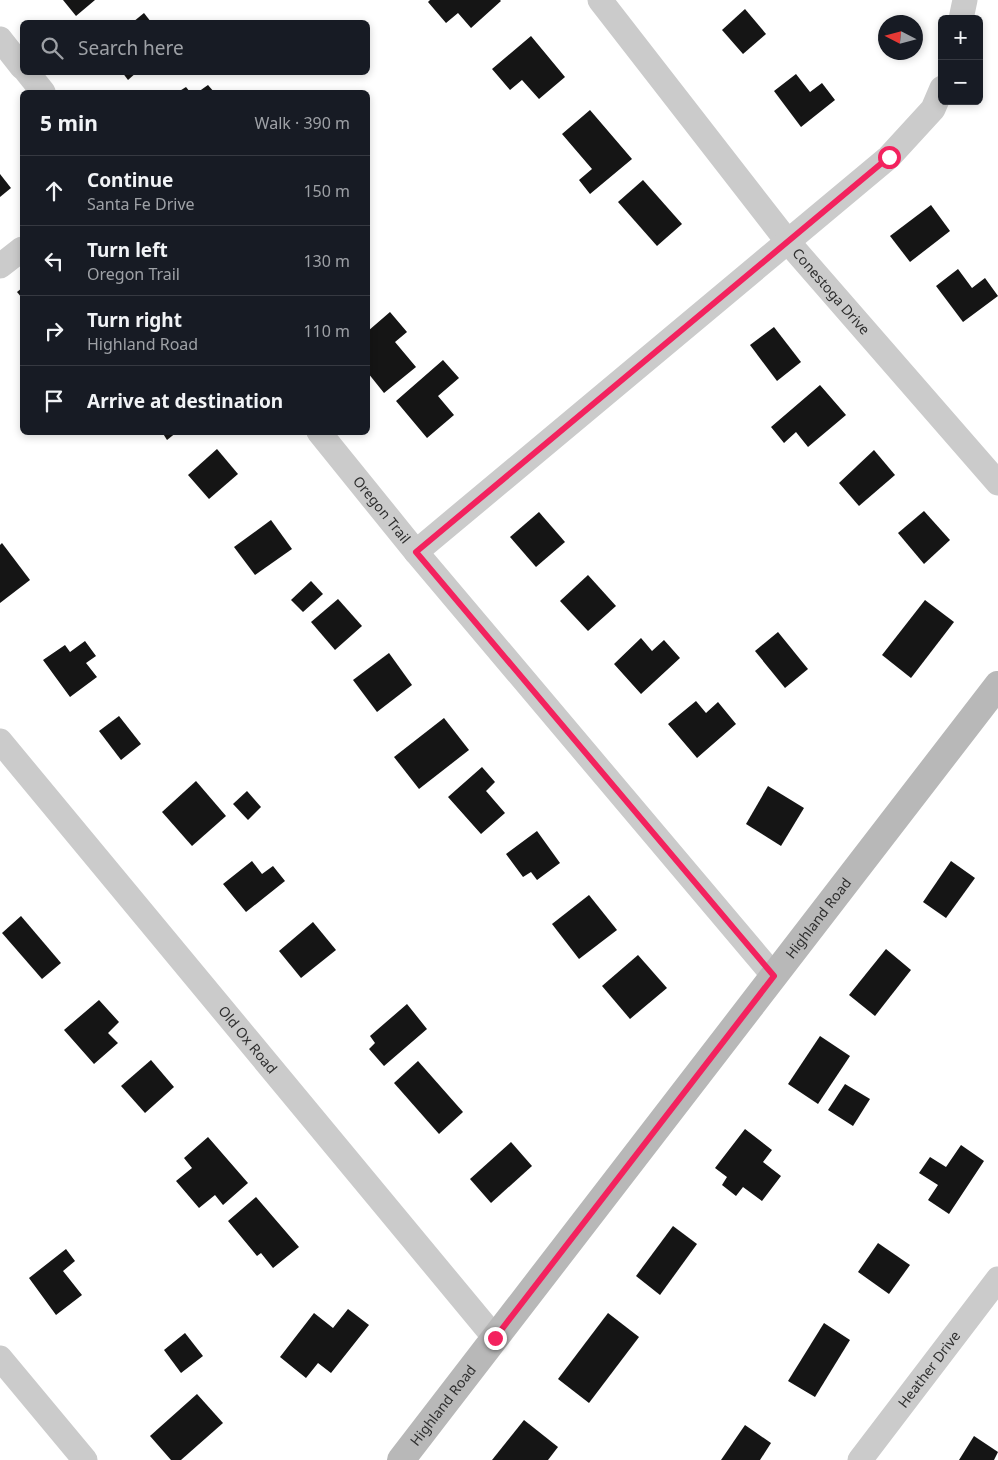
<!DOCTYPE html>
<meta charset="utf-8">
<style>
body{margin:0;font-family:"Noto Sans",sans-serif;background:#20242c;color:#f1f3f6}
.controls{position:absolute;right:15px;top:15px;display:grid;overflow:hidden;border-radius:8px;box-shadow:0 2px 8px #0003}
.controls button{width:45px;height:45px;display:grid;place-items:center;padding:0;border:0;border-bottom:1px solid #363941;background:#171b24;color:#f1f3f6;font:25px sans-serif}
.compass{position:absolute;left:878px;top:15px;width:45px;height:45px;border-radius:50%;background:#171b24;box-shadow:0 2px 8px #0003;rotate:276deg}
.stop{position:absolute;width:15px;height:15px;margin:-11px;border:4px solid #f3225e;border-radius:50%;background:#fff}
.stop.end{background:#f3225e;border-color:#fff;box-shadow:0 1px 5px #0008}
.list{margin:0;padding:0;list-style:none}
h2{display:flex;justify-content:space-between;align-items:center;height:65px;margin:0;padding:0 20px;font-size:21px}
h2 small{font-size:16px;font-weight:400;color:#9ea1a6}
.list li{display:grid;grid-template-columns:32px 1fr auto;gap:15px;align-items:center;box-sizing:border-box;height:70px;padding:0 20px;border-top:1px solid #363941}
.list b{display:block;font-size:19px;white-space:nowrap}
.list p{margin:0;font-size:16px;white-space:nowrap;color:#9ea1a6}
.list em{font-size:16px;font-style:normal;color:#9ea1a6}
.icon{flex:none;width:28px;height:28px;fill:none;stroke:currentColor;stroke-width:2;stroke-linecap:round;stroke-linejoin:round}
.map{position:relative;flex:none;width:998px;height:1460px;overflow:hidden}
.search{position:absolute;background:#171b24;box-shadow:0 2px 8px #0003;left:20px;top:20px;width:350px;height:55px;display:flex;align-items:center;gap:12px;box-sizing:border-box;padding:0 18px;border-radius:8px;color:#9ea1a6;font-size:19px}
.panel{position:absolute;background:#171b24;box-shadow:0 2px 8px #0003;left:20px;top:90px;width:350px;height:345px;border-radius:8px}
.map>svg:first-child{display:block}
.building{fill:#151515}
.lines{fill:none;stroke-linecap:round;stroke-linejoin:round}
.street{stroke:#cbcbcb;stroke-width:25}
.secondary{stroke:#b8b8b8;stroke-width:28}
.route{stroke:#f3225e;stroke-width:6}
.labels{text-anchor:middle;stroke-width:5;stroke-linejoin:round;paint-order:stroke}
.street-label{font-size:14px;fill:#2e2e2e;stroke:#fff}
</style>
<div class="map">
<svg width="998" height="1460" viewBox="0 0 998 1460">
<rect width="100%" height="100%" fill="#fff"/>
<!-- building -->
<g class="building">
<path d="M 63,0 L 95,0 L 76,16 Z"/>
<path d="M 430,0 L 500,0 L 501,1 L 471,28 L 458,13 L 446,23 L 428,2 Z"/>
<path d="M 745,9 L 766,34 L 743,54 L 722,30 Z"/>
<path d="M 144,13 L 151,22 L 133,22 Z"/>
<path d="M 531,36 L 565,77 L 539,99 L 522,80 L 510,90 L 492,69 Z"/>
<path d="M 122,72 L 137,72 L 128,80 Z"/>
<path d="M 796,74 L 810,92 L 822,83 L 835,100 L 801,127 L 774,91 Z"/>
<path d="M 208,85 L 214,92 L 198,92 Z"/>
<path d="M 186,87 L 190,92 L 178,92 Z"/>
<path d="M 590,110 L 632,159 L 590,194 L 579,180 L 592,169 L 562,134 Z"/>
<path d="M 0,174 L 11,188 L 0,197 Z"/>
<path d="M 643,180 L 682,224 L 657,246 L 618,202 Z"/>
<path d="M 931,205 L 950,231 L 910,262 L 890,236 Z"/>
<path d="M 958,269 L 972,288 L 985,278 L 998,296 L 963,322 L 936,286 Z"/>
<path d="M 22,288 L 22,298 L 17,292 Z"/>
<path d="M 390,312 L 407,332 L 395,342 L 416,367 L 384,393 L 368,373 L 368,331 Z"/>
<path d="M 774,327 L 801,362 L 777,381 L 750,345 Z"/>
<path d="M 443,360 L 459,378 L 438,396 L 454,415 L 427,438 L 396,401 Z"/>
<path d="M 820,385 L 846,415 L 808,447 L 796,432 L 784,443 L 771,427 Z"/>
<path d="M 162,432 L 177,432 L 167,440 Z"/>
<path d="M 217,449 L 238,474 L 209,499 L 188,475 Z"/>
<path d="M 874,450 L 895,475 L 859,506 L 839,483 Z"/>
<path d="M 924,511 L 950,540 L 924,564 L 898,533 Z"/>
<path d="M 539,512 L 565,542 L 536,567 L 510,537 Z"/>
<path d="M 271,520 L 292,549 L 255,575 L 234,547 Z"/>
<path d="M 2,543 L 30,580 L 0,603 L 0,545 Z"/>
<path d="M 588,575 L 616,606 L 588,631 L 560,601 Z"/>
<path d="M 311,581 L 323,594 L 303,612 L 291,600 Z"/>
<path d="M 338,599 L 362,626 L 335,650 L 311,622 Z"/>
<path d="M 925,600 L 954,622 L 911,678 L 882,655 Z"/>
<path d="M 778,632 L 808,669 L 785,688 L 755,651 Z"/>
<path d="M 641,638 L 652,651 L 664,640 L 680,658 L 641,694 L 614,664 Z"/>
<path d="M 85,641 L 96,656 L 86,663 L 97,677 L 70,697 L 43,660 L 65,645 L 70,652 Z"/>
<path d="M 389,653 L 412,685 L 377,712 L 353,680 Z"/>
<path d="M 696,701 L 706,713 L 718,702 L 736,724 L 697,758 L 668,724 Z"/>
<path d="M 119,716 L 141,744 L 121,760 L 99,731 Z"/>
<path d="M 444,718 L 469,750 L 419,789 L 394,757 Z"/>
<path d="M 482,767 L 495,782 L 486,791 L 505,813 L 481,834 L 448,797 Z"/>
<path d="M 196,781 L 226,816 L 192,846 L 162,812 Z"/>
<path d="M 768,786 L 804,808 L 781,846 L 746,824 Z"/>
<path d="M 247,791 L 261,807 L 248,820 L 233,804 Z"/>
<path d="M 537,831 L 560,863 L 537,880 L 531,872 L 523,877 L 506,854 Z"/>
<path d="M 252,861 L 262,874 L 273,866 L 285,881 L 246,912 L 223,884 Z"/>
<path d="M 951,861 L 975,878 L 946,918 L 923,902 Z"/>
<path d="M 589,895 L 617,930 L 579,959 L 552,924 Z"/>
<path d="M 21,916 L 61,963 L 42,979 L 2,933 Z"/>
<path d="M 313,922 L 336,950 L 301,978 L 279,951 Z"/>
<path d="M 886,949 L 911,970 L 875,1016 L 849,995 Z"/>
<path d="M 638,955 L 667,988 L 630,1019 L 602,986 Z"/>
<path d="M 99,1000 L 119,1022 L 108,1033 L 118,1043 L 94,1064 L 64,1030 Z"/>
<path d="M 407,1004 L 427,1029 L 384,1066 L 369,1049 L 375,1043 L 370,1036 Z"/>
<path d="M 820,1036 L 850,1056 L 818,1104 L 788,1084 Z"/>
<path d="M 151,1060 L 174,1087 L 145,1113 L 121,1086 Z"/>
<path d="M 418,1061 L 463,1112 L 439,1134 L 394,1083 Z"/>
<path d="M 845,1084 L 870,1099 L 853,1126 L 828,1110 Z"/>
<path d="M 745,1129 L 772,1150 L 763,1162 L 781,1176 L 762,1201 L 743,1187 L 736,1196 L 722,1185 L 727,1177 L 715,1168 Z"/>
<path d="M 208,1137 L 248,1183 L 223,1205 L 215,1195 L 199,1208 L 176,1181 L 192,1168 L 184,1158 Z"/>
<path d="M 511,1142 L 532,1166 L 491,1203 L 470,1179 Z"/>
<path d="M 961,1145 L 984,1161 L 949,1214 L 928,1200 L 938,1185 L 919,1173 L 930,1157 L 946,1167 Z"/>
<path d="M 256,1197 L 299,1247 L 273,1268 L 261,1253 L 257,1256 L 228,1221 Z"/>
<path d="M 673,1226 L 697,1244 L 660,1295 L 636,1276 Z"/>
<path d="M 878,1243 L 910,1265 L 889,1294 L 858,1272 Z"/>
<path d="M 66,1249 L 75,1261 L 63,1271 L 82,1295 L 56,1315 L 29,1278 Z"/>
<path d="M 348,1309 L 369,1325 L 331,1373 L 318,1363 L 306,1378 L 280,1357 L 314,1313 L 333,1328 Z"/>
<path d="M 608,1313 L 639,1337 L 589,1403 L 558,1379 Z"/>
<path d="M 824,1323 L 850,1340 L 815,1397 L 788,1381 Z"/>
<path d="M 185,1333 L 203,1356 L 181,1373 L 164,1350 Z"/>
<path d="M 197,1394 L 223,1423 L 181,1460 L 171,1460 L 150,1436 Z"/>
<path d="M 524,1420 L 558,1447 L 548,1460 L 492,1460 Z"/>
<path d="M 745,1425 L 771,1443 L 760,1460 L 721,1460 Z"/>
<path d="M 974,1436 L 998,1452 L 994,1460 L 959,1460 Z"/>
</g>
<g class="lines">
<!-- street -->
<g class="street">
<path id="s1" d="M 600,0 L 788,242 L 998,483"/>
<path d="M 961,19 L 965,0"/>
<path d="M 0,39 L 22,67"/>
<path d="M 27,72 L 43,92"/>
<path d="M 0,266 L 22,249"/>
<path id="s2" d="M 319,432 L 416,552 L 774,976"/>
<path d="M 416,552 L 889,157 L 933,109 L 942,88"/>
<path id="s3" d="M 0,741 L 495,1338"/>
<path d="M 0,1358 L 85,1460"/>
<path id="s4" d="M 860,1460 L 998,1279"/>
</g>
<!-- secondary -->
<path class="secondary" id="s5" d="M 401,1460 L 998,685"/>
</g>
<g class="lines">
<!-- route -->
<path class="route" d="M 495,1338 L 774,976 L 416,552 L 889,157"/>
</g>
<g class="labels">
<!-- street labels -->
<g class="street-label">
<text dy="5" stroke="none"><textPath href="#s1" startOffset="372">Conestoga Drive</textPath></text>
<text dy="5" stroke="none"><textPath href="#s2" startOffset="100">Oregon Trail</textPath></text>
<text dy="5" stroke="none"><textPath href="#s5" startOffset="684">Highland Road</textPath></text>
<text dy="5" stroke="none"><textPath href="#s3" startOffset="388">Old Ox Road</textPath></text>
<text dy="5" stroke="none"><textPath href="#s4" startOffset="114">Heather Drive</textPath></text>
<text dy="5" stroke="none"><textPath href="#s5" startOffset="69">Highland Road</textPath></text>
</g>
</g>
</svg>
<div class="controls">
<button>+</button>
<button>−</button>
</div>
<svg class="compass" viewBox="-18 -18 36 36"><path d="M0-13l5 13h-10z" fill="#e53935"/><path d="M0 13l5-13h-10z" fill="#9ea1a6"/></svg>
<div class="stop" style="left:889px;top:157px"></div>
<div class="stop end" style="left:495px;top:1338px"></div>
<div class="search"><svg class="icon" aria-label="search" viewBox="0 0 24 24"><circle cx="10" cy="10" r="6"/><path d="M15 15l6 6"/></svg>Search here</div>
<section class="panel">
<h2>5 min<small>Walk · 390 m</small></h2>
<ul class="list">
<li><svg class="icon" aria-label="ahead" viewBox="0 0 24 24"><path d="M12 20V5M6 11l6-6 6 6"/></svg><div><b>Continue</b><p>Santa Fe Drive</p></div><em>150 m</em></li>
<li><svg class="icon" aria-label="left" viewBox="0 0 24 24"><path d="M17 20v-9H6M10 6l-5 5 5 5"/></svg><div><b>Turn left</b><p>Oregon Trail</p></div><em>130 m</em></li>
<li><svg class="icon" aria-label="right" viewBox="0 0 24 24"><path d="M7 20v-9h11M14 6l5 5-5 5"/></svg><div><b>Turn right</b><p>Highland Road</p></div><em>110 m</em></li>
<li><svg class="icon" aria-label="arrive" viewBox="0 0 24 24"><path d="M6 21V4h12l-3 4 3 4H6"/></svg><div><b>Arrive at destination</b></div></li>
</ul>
</section>
</div>
